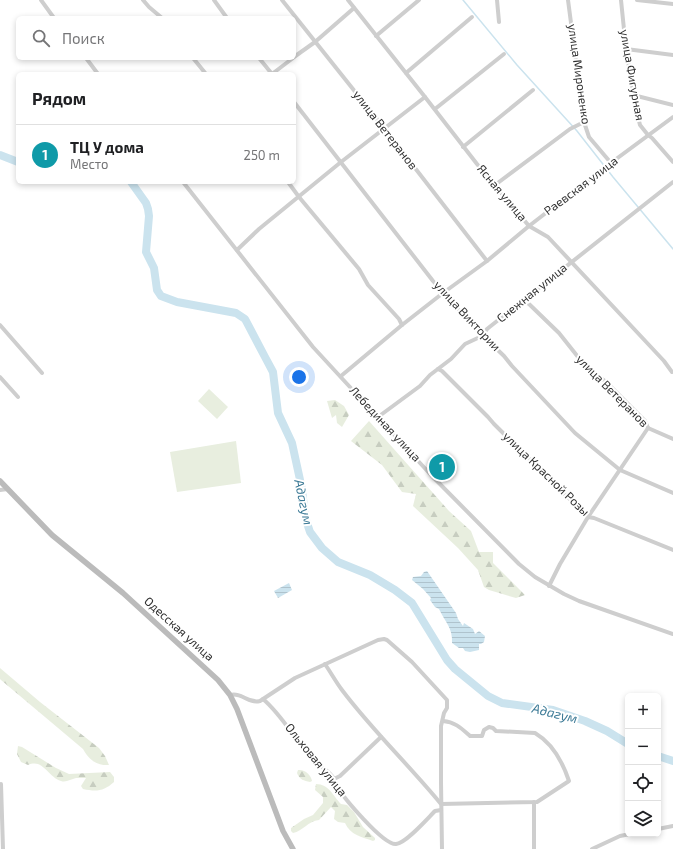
<!DOCTYPE html>
<html lang="ru">
<meta charset="utf-8">
<style>
body{margin:0;font-family:"Exo 2",sans-serif;background:#f6f6f6;color:#202124}
.controls{position:absolute;right:12px;bottom:12px;display:grid;overflow:hidden;border-radius:6px;box-shadow:0 2px 6px #0003}
.controls button{width:36px;height:36px;display:grid;place-items:center;padding:0;border:0;border-bottom:1px solid #e0e0e0;background:#fff;color:#202124;font:20px sans-serif}
.you{position:absolute;left:299px;top:377px;width:14px;height:14px;margin:-10px;border:3px solid #fff;border-radius:50%;background:#1a73e8;box-shadow:0 0 0 6px #1a73e833}
.badge{display:grid;place-items:center;width:26px;height:26px;border-radius:50%;background:#ea314e;color:#fff;font-size:13px;font-weight:700}
.pin{position:absolute;translate:-50% -50%;border:2px solid #fff;box-shadow:0 1px 4px #0006}
.list{margin:0;padding:0;list-style:none}
h2{display:flex;justify-content:space-between;align-items:center;height:52px;margin:0;padding:0 16px;font-size:17px}
h2 small{font-size:13px;font-weight:400;color:#757577}
.list li{display:grid;grid-template-columns:26px 1fr auto;gap:12px;align-items:center;box-sizing:border-box;height:60px;padding:0 16px;border-top:1px solid #e0e0e0}
.list b{display:block;font-size:15px;white-space:nowrap}
.list p{margin:0;font-size:13px;white-space:nowrap;color:#757577}
.list em{font-size:13px;font-style:normal;color:#757577}
.icon{flex:none;width:22px;height:22px;fill:none;stroke:currentColor;stroke-width:2;stroke-linecap:round;stroke-linejoin:round}
.map{position:relative;flex:none;width:673px;height:849px;overflow:hidden}
.search{position:absolute;background:#fff;box-shadow:0 2px 6px #0003;left:16px;top:16px;width:280px;height:44px;display:flex;align-items:center;gap:10px;box-sizing:border-box;padding:0 14px;border-radius:6px;color:#757577;font-size:15px}
.panel{position:absolute;background:#fff;box-shadow:0 2px 6px #0003;left:16px;top:72px;width:280px;height:112px;border-radius:6px}
.map>svg:first-child{display:block}
.green{fill:#e8eedf}
.forest{fill:url(#forest-firs)}
.water{fill:url(#water-rules)}
.lines{fill:none;stroke-linecap:round;stroke-linejoin:round}
.stream{stroke:#cbe3ee;stroke-width:1.5}
.river{stroke:#cbe3ee;stroke-width:8}
.street{stroke:#cecece;stroke-width:4}
.secondary{stroke:#bbb;stroke-width:5.5}
.labels{text-anchor:middle;stroke-width:4;stroke-linejoin:round;paint-order:stroke}
.street-label{font-size:12px;fill:#313131;stroke:#fff}
.water-label{font-size:13px;font-style:italic;fill:#3c7a96;stroke:#fff}
</style>
<div class="map">
<svg width="673" height="849" viewBox="0 0 673 849">
<defs>
<pattern id="forest-firs" width="22" height="20" patternUnits="userSpaceOnUse"><rect width="22" height="20" fill="#e8eedf"/><path d="M5 1l3.5 6h-7zM16 11l3.5 6h-7z" fill="#c7cdc0"/></pattern>
<pattern id="water-rules" width="6" height="5" patternUnits="userSpaceOnUse"><rect width="6" height="5" fill="#cbe3ee"/><path d="M0 2.5h6" fill="none" stroke="#afc3cd"/></pattern>
</defs>
<rect width="100%" height="100%" fill="#fff"/>
<!-- green -->
<g class="green">
<path d="M 209,389 L 228,407 L 217,419 L 198,401 Z"/>
<path d="M 236,441 L 241,483 L 177,492 L 170,452 Z"/>
</g>
<!-- forest -->
<g class="forest">
<path d="M 335,400 L 344,406 L 349,415 L 342,427 L 337,423 L 336,415 L 332,418 L 327,401 Z"/>
<path d="M 369,421 L 449,511 L 471,531 L 479,552 L 493,552 L 493,563 L 525,595 L 516,598 L 489,590 L 484,587 L 478,570 L 458,548 L 413,506 L 416,494 L 402,492 L 382,465 L 351,441 Z"/>
<path d="M 0,668 L 40,702 L 99,748 L 105,756 L 109,765 C 97,766 89,760 83,749 L 1,680 L 0,679 Z"/>
<path d="M 18,746 L 22,747 L 56,768 L 69,774 L 110,772 L 114,777 L 114,782 C 104,791 97,792 83,789 L 81,786 L 86,778 C 83,778 80,778 76,778 C 71,779 66,783 61,781 C 48,777 43,758 28,765 L 21,762 L 17,754 Z"/>
<path d="M 298,770 C 305,769 311,775 312,781 L 310,782 C 304,781 299,779 297,773 Z"/>
<path d="M 316,784 C 329,784 333,796 341,804 L 347,805 L 354,812 L 363,827 L 375,838 L 375,840 L 373,841 C 362,837 350,835 345,823 L 338,822 L 334,819 L 335,811 L 331,807 L 319,820 C 308,821 303,831 293,833 L 291,831 L 291,828 L 304,819 L 313,815 L 323,803 L 323,797 L 315,790 Z"/>
</g>
<!-- water -->
<g class="water">
<path d="M 427,571 L 456,613 L 458,619 L 463,626 L 464,623 L 473,629 L 475,634 L 479,631 L 485,636 L 484,642 L 481,644 L 479,644 L 479,650 L 470,652 L 465,651 L 463,648 L 459,648 L 452,643 C 453,628 445,622 439,609 L 435,607 L 430,600 L 431,598 L 423,589 L 412,580 L 413,577 L 421,576 L 424,572 Z"/>
<path d="M 289,583 L 292,590 L 278,598 L 274,591 Z"/>
</g>
<g class="lines">
<!-- stream -->
<path class="stream" d="M 463,0 L 517,65 L 577,131 L 613,177 L 673,249"/>
<!-- river -->
<g class="river">
<path d="M 0,155 L 18,162"/>
<path d="M 131,182 L 146,203 L 148,209 L 149,216 L 146,252 L 154,268 L 157,290 L 161,296 L 177,302 L 236,313 L 245,319 L 265,357 L 273,372 L 278,413 L 292,443 L 302,489 L 305,517 L 310,532 L 322,548 L 338,562 L 370,575 L 395,590 L 412,603 L 447,660 L 455,669 L 488,696 L 502,703 L 553,710 L 585,721 L 607,731 L 628,744"/>
<path d="M 658,756 L 673,761"/>
</g>
<!-- street -->
<g class="street">
<path d="M 41,0 L 54,18"/>
<path d="M 143,0 L 149,7 L 162,18"/>
<path d="M 214,0 L 227,18"/>
<path d="M 282,0 L 384,128 L 487,261"/>
<path d="M 348,0 L 425,97 L 477,164 L 529,226 L 548,237 L 664,361 L 672,372"/>
<path d="M 497,0 L 499,22"/>
<path d="M 568,0 L 584,122 L 589,137 L 611,163"/>
<path d="M 621,0 L 626,49 L 636,109 L 640,125 L 648,135 L 652,138 L 673,162"/>
<path d="M 637,0 L 673,4"/>
<path d="M 376,36 L 419,0"/>
<path d="M 626,49 L 673,55"/>
<path d="M 294,57 L 315,42 L 354,8"/>
<path d="M 86,58 L 98,74"/>
<path d="M 193,58 L 206,74"/>
<path d="M 259,58 L 272,74"/>
<path d="M 406,73 L 472,17"/>
<path d="M 272,74 L 293,58"/>
<path d="M 633,95 L 673,105"/>
<path d="M 294,102 L 433,281 L 478,331 L 504,356 L 512,366 L 575,433 L 620,470 L 673,493"/>
<path d="M 435,109 L 504,54"/>
<path d="M 463,147 L 533,90"/>
<path d="M 183,182 L 313,347 L 432,476 L 519,564 L 535,577 L 564,594 L 579,601 L 673,634"/>
<path d="M 288,182 L 299,197 L 359,269 L 368,285 L 399,319 L 402,325"/>
<path d="M 495,185 L 570,129 L 584,122"/>
<path d="M 237,250 L 259,229 L 341,162 L 425,97"/>
<path d="M 523,301 L 529,304 L 559,333 L 586,367 L 605,381 L 645,421 L 648,428 L 673,439"/>
<path d="M 0,325 L 42,373"/>
<path d="M 438,369 L 442,371 L 488,417 L 494,424 L 588,517 L 594,518 L 673,550"/>
<path d="M 341,376 L 402,325 L 443,293 L 487,261 L 529,226 L 604,168 L 673,117"/>
<path d="M 0,377 L 18,397"/>
<path d="M 378,417 L 420,386 L 430,375 L 451,359 L 465,344 L 482,336 L 487,329 L 673,182"/>
<path d="M 0,490 L 8,489"/>
<path d="M 549,586 L 560,564 L 588,517 L 648,428"/>
<path d="M 325,664 C 331,673 336,682 342,690 C 372,730 409,765 441,804 L 537,802 L 569,781 C 563,763 552,743 535,733 L 496,731 L 493,728 L 489,727 L 484,730 L 482,736 L 470,736 C 461,728 455,722 443,721"/>
<path d="M 230,695 C 242,692 248,704 260,701 L 295,678 L 378,640 L 384,639 L 387,640 L 412,662 L 447,700 L 447,708 L 444,713 L 441,726 L 441,782 L 442,849"/>
<path d="M 263,699 C 284,717 295,741 314,760 C 320,767 330,771 334,779 C 335,781 335,783 336,785 C 343,797 383,845 396,844 C 406,843 427,819 435,811 L 441,810"/>
<path d="M 334,779 L 340,776 L 381,737"/>
<path d="M 1,784 L 3,849"/>
<path d="M 658,829 L 673,826"/>
<path d="M 534,849 L 534,802"/>
<path d="M 592,849 L 620,836 L 630,834"/>
</g>
<!-- secondary -->
<path class="secondary" d="M 0,481 L 52,535 L 123,593 L 218,680 L 230,695 L 237,709 L 283,831 L 293,849"/>
</g>
<g class="labels">
<!-- street labels -->
<g class="street-label">
<text transform="translate(579 74) rotate(82)" y="4">улица Мироненко</text>
<text transform="translate(632 75) rotate(80)" y="4">улица Фигурная</text>
<text transform="translate(385 130) rotate(52)" y="4">улица Ветеранов</text>
<text transform="translate(581 186) rotate(-37)" y="4">Раевская улица</text>
<text transform="translate(502 193) rotate(50)" y="4">Ясная улица</text>
<text transform="translate(532 293) rotate(-39)" y="4">Снежная улица</text>
<text transform="translate(467 316) rotate(47)" y="4">улица Виктории</text>
<text transform="translate(612 391) rotate(45)" y="4">улица Ветеранов</text>
<text transform="translate(385 424) rotate(47)" y="4">Лебединая улица</text>
<text transform="translate(546 474) rotate(44)" y="4">улица Красной Розы</text>
<text transform="translate(179 629) rotate(42)" y="4">Одесская улица</text>
<text transform="translate(316 760) rotate(51)" y="4">Ольховая улица</text>
</g>
<!-- water labels -->
<g class="water-label">
<text transform="translate(304 502) rotate(78)" y="5">Адагум</text>
<text transform="translate(555 713) rotate(14)" y="5">Адагум</text>
</g>
</g>
</svg>
<div class="controls">
<button>+</button>
<button>−</button>
<button><svg class="icon" aria-label="locate" viewBox="0 0 24 24"><circle cx="12" cy="12" r="6"/><path d="M12 2v4M12 18v4M2 12h4M18 12h4"/></svg></button>
<button><svg class="icon" aria-label="layers" viewBox="0 0 24 24"><path d="M12 4l9 5-9 5-9-5zM3 14l9 5 9-5"/></svg></button>
</div>
<div class="you"></div>
<div class="pin badge" style="left:442px;top:467px;background:#0f9aa8">1</div>
<div class="search"><svg class="icon" aria-label="search" viewBox="0 0 24 24"><circle cx="10" cy="10" r="6"/><path d="M15 15l6 6"/></svg>Поиск</div>
<section class="panel">
<h2>Рядом<small></small></h2>
<ul class="list">
<li><span class="badge" style="background:#0f9aa8">1</span><div><b>ТЦ У дома</b><p>Место</p></div><em>250 m</em></li>
</ul>
</section>
</div>
